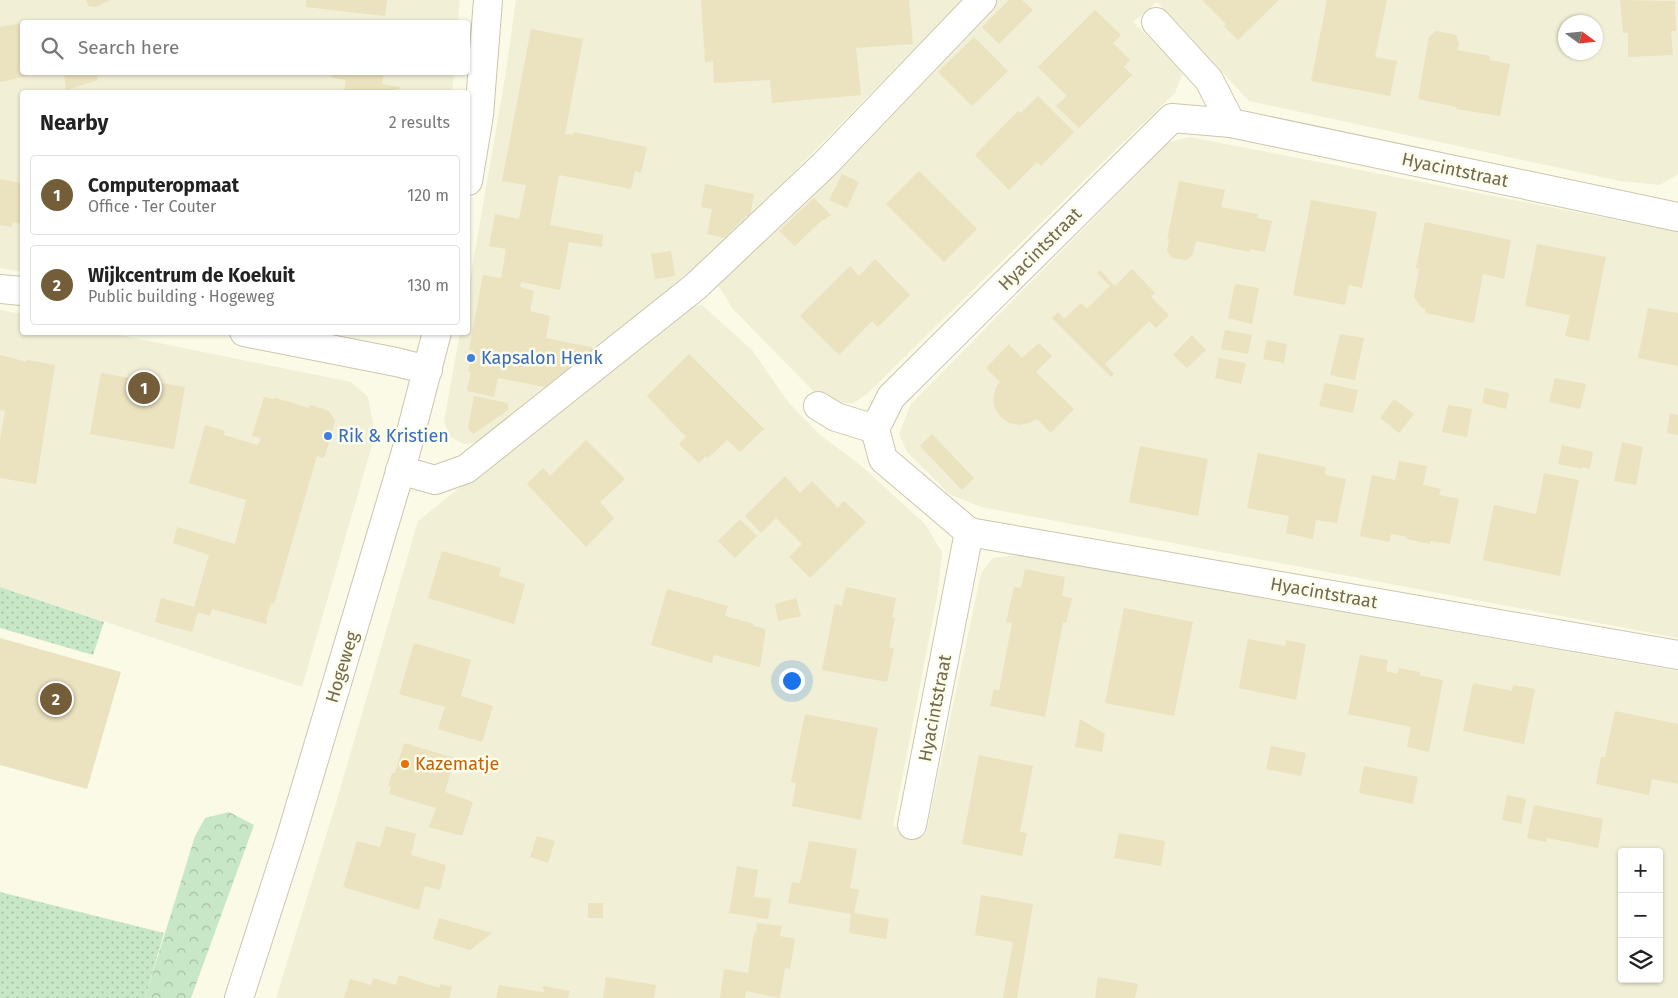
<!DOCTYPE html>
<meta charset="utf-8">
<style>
body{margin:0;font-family:"Fira Sans",sans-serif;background:#f6f6f6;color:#222}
.controls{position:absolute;right:15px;bottom:15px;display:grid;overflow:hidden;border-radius:5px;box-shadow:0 1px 4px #0004}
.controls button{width:45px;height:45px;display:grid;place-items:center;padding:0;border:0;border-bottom:1px solid #e0e0e0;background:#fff;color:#222;font:25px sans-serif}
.compass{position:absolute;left:1558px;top:15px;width:45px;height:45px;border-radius:50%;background:#fff;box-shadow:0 1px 4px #0004;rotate:105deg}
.you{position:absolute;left:791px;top:680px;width:18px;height:18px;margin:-12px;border:4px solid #fff;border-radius:50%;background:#1a73e8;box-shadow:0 0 0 8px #1a73e833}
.badge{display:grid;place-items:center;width:32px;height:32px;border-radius:50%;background:#745e3a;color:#fff;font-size:16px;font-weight:700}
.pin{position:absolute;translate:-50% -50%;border:2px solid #fff;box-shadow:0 1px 5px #0006}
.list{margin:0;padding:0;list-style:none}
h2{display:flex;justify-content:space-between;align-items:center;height:65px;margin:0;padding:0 20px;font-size:21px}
h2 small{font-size:16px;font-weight:400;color:#767676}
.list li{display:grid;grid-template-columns:32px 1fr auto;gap:15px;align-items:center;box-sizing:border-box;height:80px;margin:0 10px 10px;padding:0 10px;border:1px solid #e0e0e0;border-radius:5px}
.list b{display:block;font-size:19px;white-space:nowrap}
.list p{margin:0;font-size:16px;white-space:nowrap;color:#767676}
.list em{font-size:16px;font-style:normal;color:#767676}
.icon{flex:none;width:28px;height:28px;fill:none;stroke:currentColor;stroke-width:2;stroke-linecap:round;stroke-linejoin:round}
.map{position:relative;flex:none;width:1678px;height:998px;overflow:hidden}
.search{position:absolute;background:#fff;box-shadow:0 1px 4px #0004;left:20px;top:20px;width:450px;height:55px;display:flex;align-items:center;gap:12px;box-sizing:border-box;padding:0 18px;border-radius:5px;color:#767676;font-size:19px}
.panel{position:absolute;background:#fff;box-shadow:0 1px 4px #0004;left:20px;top:90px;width:450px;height:245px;border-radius:5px}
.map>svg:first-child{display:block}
.residential{fill:#f1efd6;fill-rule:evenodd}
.grass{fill:url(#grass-dots)}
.forest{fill:url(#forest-crowns)}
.building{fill:#ebe2bf}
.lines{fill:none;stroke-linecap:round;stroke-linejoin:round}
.minor-casing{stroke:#ccc6ae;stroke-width:30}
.minor{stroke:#fff;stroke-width:28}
.shop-dot{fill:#3f7fe0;stroke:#fdfded;stroke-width:2}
.food-dot{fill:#e8710a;stroke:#fdfded;stroke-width:2}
.labels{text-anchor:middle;stroke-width:5;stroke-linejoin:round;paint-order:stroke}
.street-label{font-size:18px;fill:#72694e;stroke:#fdfded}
.shop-label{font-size:18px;fill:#366cbe;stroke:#fdfded;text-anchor:start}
.food-label{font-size:18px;fill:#c56008;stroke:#fdfded;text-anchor:start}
</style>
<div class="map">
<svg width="1678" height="998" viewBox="0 0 1678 998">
<defs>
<pattern id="grass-dots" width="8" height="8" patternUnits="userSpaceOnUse" patternTransform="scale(1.25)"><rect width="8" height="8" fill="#c8e7c7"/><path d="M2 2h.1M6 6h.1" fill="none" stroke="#a7bfa4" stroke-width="1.8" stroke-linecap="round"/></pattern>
<pattern id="forest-crowns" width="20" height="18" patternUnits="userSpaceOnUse" patternTransform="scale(1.25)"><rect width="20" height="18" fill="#c8e7c7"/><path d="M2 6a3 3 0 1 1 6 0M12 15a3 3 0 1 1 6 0" fill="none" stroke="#a7bfa4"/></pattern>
</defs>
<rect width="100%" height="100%" fill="#fafae7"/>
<!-- residential -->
<g class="residential">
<path d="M 0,0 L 460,0 L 458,22 L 22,22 L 22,72 L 454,73 L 452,92 L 22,92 L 22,272 L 0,268 Z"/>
<path d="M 516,0 L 962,0 L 734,233 L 514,423 L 482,442 L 463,444 L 449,436 L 444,421 L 460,333 L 468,332 L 468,291 L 505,78 Z"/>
<path d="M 996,0 L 1678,0 L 1678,174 L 1660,185 L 1620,181 L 1249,101 L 1157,2 L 1133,22 L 1179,66 L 1182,75 L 1175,93 L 1108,157 L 867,394 L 853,403 L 837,403 L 821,399 L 733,309 L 718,285 L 719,273 L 976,21 ZM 1566,22 L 1596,22 L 1596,52 L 1566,52 Z"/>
<path d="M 1190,137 L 1678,232 L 1678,638 L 981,507 L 949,494 L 907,452 L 899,434 L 911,404 L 1169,142 Z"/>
<path d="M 702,305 L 752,350 L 788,402 L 820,435 L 858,463 L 925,524 L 942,552 L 938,592 L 893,826 L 926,833 L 981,573 L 993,558 L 1019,555 L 1678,671 L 1678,998 L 276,998 L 336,803 L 418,521 L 685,307 ZM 1622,852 L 1659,852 L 1659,979 L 1622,979 Z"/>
<path d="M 0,310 L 22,314 L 22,332 L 110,333 L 351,382 L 368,397 L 375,435 L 302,687 L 0,587 Z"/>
</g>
<!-- grass -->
<g class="grass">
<path d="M 0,587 L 104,622 L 93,655 L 0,628 Z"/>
<path d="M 0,892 L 164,933 L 145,998 L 0,998 Z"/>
</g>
<!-- forest -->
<path class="forest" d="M 229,812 L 254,825 L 191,998 L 145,998 L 195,836 L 205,818 Z"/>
<!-- building -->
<g class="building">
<path d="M 86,0 L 110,0 L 96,7 L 89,6 Z"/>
<path d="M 306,0 L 387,0 L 385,16 L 306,7 Z"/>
<path d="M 701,0 L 909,0 L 913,44 L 856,48 L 861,95 L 772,103 L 770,80 L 714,83 L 713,61 L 705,62 Z"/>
<path d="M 1009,0 L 1022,0 L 1033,10 L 999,44 L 982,27 Z"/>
<path d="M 1202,0 L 1279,0 L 1238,40 L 1224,26 L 1226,24 Z"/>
<path d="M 1327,0 L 1387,0 L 1375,57 L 1397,61 L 1390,96 L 1311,81 Z"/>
<path d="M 1620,0 L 1675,1 L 1676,31 L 1671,31 L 1673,55 L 1628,57 L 1628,33 L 1623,33 Z"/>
<path d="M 1095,10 L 1121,35 L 1113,43 L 1130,60 L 1124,67 L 1132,75 L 1079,128 L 1056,106 L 1067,96 L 1038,67 Z"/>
<path d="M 22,23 L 22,72 L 40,73 L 0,82 L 0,27 Z"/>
<path d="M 531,29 L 583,39 L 565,134 L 573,135 L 573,132 L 647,147 L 641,173 L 635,171 L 631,189 L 559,175 L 550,225 L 603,235 L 602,247 L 569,242 L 560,290 L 521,282 L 520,287 L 534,291 L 530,311 L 550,316 L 546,338 L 595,348 L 545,387 L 498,378 L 494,397 L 467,391 L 471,372 L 468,371 L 473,350 L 469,350 L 483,275 L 501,278 L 506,249 L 489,246 L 495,214 L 519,219 L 526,185 L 502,181 Z"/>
<path d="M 1436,31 L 1456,35 L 1459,43 L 1457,50 L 1490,56 L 1490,60 L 1510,64 L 1500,116 L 1456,109 L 1457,107 L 1418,99 L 1429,37 Z"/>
<path d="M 974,37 L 1008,71 L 972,106 L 938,72 Z"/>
<path d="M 64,72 L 97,72 L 98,80 L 66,90 Z"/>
<path d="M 332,72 L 384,72 L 382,84 L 400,87 L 400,89 L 396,89 L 396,92 L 344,92 L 346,80 L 331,77 Z"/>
<path d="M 1038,96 L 1074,132 L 1041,166 L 1037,162 L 1009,190 L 975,155 L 1018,111 L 1021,113 Z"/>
<path d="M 919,171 L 977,229 L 944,262 L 886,204 Z"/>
<path d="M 842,174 L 859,182 L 847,208 L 829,200 Z"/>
<path d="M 0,179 L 22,183 L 22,229 L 20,228 L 20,224 L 13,222 L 12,227 L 0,225 Z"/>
<path d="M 1179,181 L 1225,190 L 1221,207 L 1258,214 L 1257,218 L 1272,221 L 1265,252 L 1250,249 L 1250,252 L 1196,241 L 1192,256 L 1186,260 L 1172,258 L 1167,251 L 1169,239 L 1167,239 L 1168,235 Z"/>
<path d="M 705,184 L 754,194 L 750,216 L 746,216 L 724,238 L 707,234 L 712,209 L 701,207 Z"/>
<path d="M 814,198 L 831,215 L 820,222 L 795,246 L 779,231 Z"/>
<path d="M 1311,200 L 1377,212 L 1362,288 L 1349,285 L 1345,305 L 1293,295 Z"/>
<path d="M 1425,222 L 1511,240 L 1504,279 L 1483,274 L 1474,323 L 1425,313 L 1426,309 L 1422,308 L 1414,297 L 1419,269 L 1416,268 Z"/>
<path d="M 1537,244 L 1606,257 L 1589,341 L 1565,336 L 1570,315 L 1525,306 Z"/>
<path d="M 671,251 L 675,276 L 655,279 L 651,254 Z"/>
<path d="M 875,259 L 910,295 L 878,327 L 872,321 L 839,355 L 800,316 L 850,266 L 859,276 Z"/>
<path d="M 1132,269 L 1155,293 L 1151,297 L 1169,315 L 1156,328 L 1149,321 L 1105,364 L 1114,374 L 1111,377 L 1052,318 L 1058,312 L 1064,319 L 1081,303 L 1087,309 L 1110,286 L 1097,273 L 1100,270 L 1115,286 Z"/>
<path d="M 1235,284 L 1259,288 L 1252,324 L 1228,318 Z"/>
<path d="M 1648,308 L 1678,313 L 1678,366 L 1638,358 Z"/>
<path d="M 1225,330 L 1252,335 L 1248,354 L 1221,349 Z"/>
<path d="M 1340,334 L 1364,338 L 1355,380 L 1330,375 Z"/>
<path d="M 1192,335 L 1206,350 L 1187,368 L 1173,355 Z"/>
<path d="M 1267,340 L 1287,344 L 1284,363 L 1263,359 Z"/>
<path d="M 1039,343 L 1052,356 L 1036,372 L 1074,409 L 1051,433 L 1037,419 L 1029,423 L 1019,425 L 1009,423 L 1001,417 L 995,409 L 993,400 L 996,387 L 1000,382 L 986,368 L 1009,344 L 1022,358 Z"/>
<path d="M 689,354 L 764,429 L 740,452 L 727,440 L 708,458 L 706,456 L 699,463 L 679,444 L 686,437 L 647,396 Z"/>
<path d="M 0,355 L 27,362 L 27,360 L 55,365 L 36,484 L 0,478 L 0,440 L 5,411 L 0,410 Z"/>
<path d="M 1219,358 L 1246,363 L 1241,384 L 1215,378 Z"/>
<path d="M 101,373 L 185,387 L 174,449 L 90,434 Z"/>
<path d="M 1555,378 L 1586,384 L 1580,409 L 1549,402 Z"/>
<path d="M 1325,383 L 1358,390 L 1353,413 L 1319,406 Z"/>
<path d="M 1485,388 L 1509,393 L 1506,409 L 1482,403 Z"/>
<path d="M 474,396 L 508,403 L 508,410 L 473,434 L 468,428 Z"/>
<path d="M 264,397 L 272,399 L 276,398 L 308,408 L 311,405 L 329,411 L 335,421 L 325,456 L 323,458 L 317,456 L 274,604 L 271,603 L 266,621 L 268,621 L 266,624 L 212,609 L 210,616 L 198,612 L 192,632 L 155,622 L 161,598 L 194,607 L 209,555 L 173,543 L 177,527 L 235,544 L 246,500 L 189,483 L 205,425 L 225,431 L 224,435 L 258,445 L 261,438 L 252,436 Z"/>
<path d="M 1394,399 L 1414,414 L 1399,433 L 1380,418 Z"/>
<path d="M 1448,405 L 1472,409 L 1467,437 L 1442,432 Z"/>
<path d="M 1670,413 L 1678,415 L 1678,435 L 1667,433 Z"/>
<path d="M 932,434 L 974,478 L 962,490 L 920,446 Z"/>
<path d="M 586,440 L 625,479 L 600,502 L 614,518 L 586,547 L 527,484 L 543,468 L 550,476 Z"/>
<path d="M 1622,442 L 1643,447 L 1636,485 L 1614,481 Z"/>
<path d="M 1562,445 L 1593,452 L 1590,469 L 1583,467 L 1582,469 L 1558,464 Z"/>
<path d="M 1140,446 L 1208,459 L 1198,516 L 1129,502 Z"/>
<path d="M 1258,453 L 1326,467 L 1325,475 L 1346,479 L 1337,523 L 1316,520 L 1313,539 L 1286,533 L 1289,516 L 1247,508 Z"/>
<path d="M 1399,461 L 1427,466 L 1423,485 L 1441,489 L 1439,495 L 1459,499 L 1450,544 L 1431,541 L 1430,544 L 1406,539 L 1407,537 L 1391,534 L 1389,542 L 1360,536 L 1372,475 L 1395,480 Z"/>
<path d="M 1544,473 L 1579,480 L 1560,576 L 1483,560 L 1494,505 L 1536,514 Z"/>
<path d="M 785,476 L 800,493 L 812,481 L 838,508 L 844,501 L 866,522 L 810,578 L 789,557 L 802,544 L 776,518 L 761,533 L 745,516 Z"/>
<path d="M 740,519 L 757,536 L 735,558 L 718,541 Z"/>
<path d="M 442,551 L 501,568 L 499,576 L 525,584 L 514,624 L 428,598 Z"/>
<path d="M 1025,569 L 1065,577 L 1062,596 L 1072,598 L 1066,623 L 1063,622 L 1045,717 L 990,706 L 994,689 L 999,691 L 1012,623 L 1006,622 L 1014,587 L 1021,588 Z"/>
<path d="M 846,587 L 896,598 L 892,617 L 895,618 L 889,647 L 894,649 L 887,682 L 822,670 L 835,604 L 842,606 Z"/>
<path d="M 667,589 L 728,606 L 725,616 L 754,624 L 753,626 L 766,629 L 760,667 L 714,655 L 712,663 L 651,645 Z"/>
<path d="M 796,598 L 801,616 L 778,621 L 775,604 Z"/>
<path d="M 1124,608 L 1193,622 L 1174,716 L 1105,703 Z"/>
<path d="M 0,638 L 121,672 L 87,789 L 0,765 Z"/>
<path d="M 1248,639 L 1285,646 L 1286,640 L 1306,644 L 1296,700 L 1239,688 Z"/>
<path d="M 414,643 L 471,660 L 461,696 L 493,706 L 482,742 L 438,729 L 445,707 L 399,694 Z"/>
<path d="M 1360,655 L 1388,660 L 1386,671 L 1397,674 L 1399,668 L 1420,672 L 1419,675 L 1443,680 L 1429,752 L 1407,747 L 1411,727 L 1348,714 Z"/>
<path d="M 1473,683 L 1512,691 L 1513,685 L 1535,689 L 1524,744 L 1463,731 Z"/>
<path d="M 1615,711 L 1678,724 L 1678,784 L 1652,779 L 1649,795 L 1596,784 L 1601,757 L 1605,757 Z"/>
<path d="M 805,714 L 878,728 L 861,820 L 792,806 L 796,783 L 791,782 Z"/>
<path d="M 1080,719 L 1105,734 L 1102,752 L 1075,747 Z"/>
<path d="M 404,743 L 455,758 L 445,792 L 473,802 L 462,836 L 429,827 L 436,808 L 389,794 L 391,786 L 388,786 L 392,773 L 395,773 Z"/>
<path d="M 1271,746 L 1306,753 L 1301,776 L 1266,769 Z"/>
<path d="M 979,755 L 1033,766 L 1020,832 L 1027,833 L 1022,856 L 962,844 Z"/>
<path d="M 1364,766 L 1418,777 L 1413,804 L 1359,793 Z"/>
<path d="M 1507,795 L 1526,799 L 1521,824 L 1502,820 Z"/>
<path d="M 1534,805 L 1603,819 L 1598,848 L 1547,838 L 1546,842 L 1527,838 Z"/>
<path d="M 386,826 L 416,834 L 411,855 L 446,865 L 440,890 L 425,886 L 419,910 L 343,887 L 357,841 L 380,847 Z"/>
<path d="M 1119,833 L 1165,841 L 1161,866 L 1114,858 Z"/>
<path d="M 537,836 L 555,841 L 548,863 L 530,857 Z"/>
<path d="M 809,841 L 857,849 L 850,888 L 859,890 L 854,913 L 889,919 L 886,939 L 849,933 L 851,914 L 788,903 L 792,882 L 800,883 Z"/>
<path d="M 737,866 L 758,870 L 754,897 L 771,899 L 768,919 L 729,913 Z"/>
<path d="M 981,895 L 1033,904 L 1017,998 L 1003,998 L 1013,942 L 975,935 Z"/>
<rect x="588" y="903" width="15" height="15"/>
<path d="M 439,918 L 492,933 L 470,950 L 433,939 Z"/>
<path d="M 757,923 L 782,926 L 780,936 L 795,939 L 790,969 L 785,968 L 780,998 L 746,991 L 745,998 L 720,998 L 724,969 L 748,973 L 754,932 L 756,933 Z"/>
<path d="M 399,975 L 439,988 L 441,984 L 452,987 L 449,998 L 344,998 L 350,979 L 371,985 L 373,978 L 396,985 Z"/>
<path d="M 606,977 L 656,985 L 654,998 L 603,998 Z"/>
<path d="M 1098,977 L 1138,984 L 1135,998 L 1095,998 Z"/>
<path d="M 499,985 L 542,992 L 544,992 L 543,986 L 570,991 L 568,998 L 496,998 Z"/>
</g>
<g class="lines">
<!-- minor casing -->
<g class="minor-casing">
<g id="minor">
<path d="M 1156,22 L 1209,80 L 1231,123"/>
<path d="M 468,181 L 479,115 L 488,0"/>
<path d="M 0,289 L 22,291"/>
<path d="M 244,332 L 396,362 L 428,370"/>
<path d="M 818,406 L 836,417 L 875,429"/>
<path d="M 400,470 L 435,480 L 466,469 L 695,287 L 824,165 L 982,0"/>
<path d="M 969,532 L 1678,655"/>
<path d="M 912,825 L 969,532 L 883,459 L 875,429 L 891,397 L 1172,118 L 1231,123 L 1678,217"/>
<path d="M 239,998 L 290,840 L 405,455 L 437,332"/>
</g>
</g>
<!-- minor -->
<use href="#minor" class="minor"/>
</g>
<!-- markers -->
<g class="shop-dot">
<circle cx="471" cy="358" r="5"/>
<circle cx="328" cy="436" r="5"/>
</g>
<circle class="food-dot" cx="405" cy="764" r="5"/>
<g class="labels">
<!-- street labels -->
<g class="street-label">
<text transform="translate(1455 170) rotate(12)" y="6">Hyacintstraat</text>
<text transform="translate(1040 249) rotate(-45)" y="6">Hyacintstraat</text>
<text transform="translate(1324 593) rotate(10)" y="6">Hyacintstraat</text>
<text transform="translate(342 667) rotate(-73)" y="6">Hogeweg</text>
<text transform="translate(935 708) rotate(-79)" y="6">Hyacintstraat</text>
</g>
<!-- shop labels -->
<g class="shop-label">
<text x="481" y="364">Kapsalon Henk</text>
<text x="338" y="442">Rik &amp; Kristien</text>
</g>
<!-- food labels -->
<g class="food-label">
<text x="415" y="770">Kazematje</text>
</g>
</g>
</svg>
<div class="controls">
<button>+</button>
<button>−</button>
<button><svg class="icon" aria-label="layers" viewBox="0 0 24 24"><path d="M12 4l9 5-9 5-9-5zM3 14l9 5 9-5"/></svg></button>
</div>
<svg class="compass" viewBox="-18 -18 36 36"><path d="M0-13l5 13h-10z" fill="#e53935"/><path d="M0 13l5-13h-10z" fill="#767676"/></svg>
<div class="you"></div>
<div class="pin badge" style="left:144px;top:388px">1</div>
<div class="pin badge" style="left:56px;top:699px">2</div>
<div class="search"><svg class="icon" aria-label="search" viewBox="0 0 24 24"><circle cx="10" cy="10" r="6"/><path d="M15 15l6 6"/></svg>Search here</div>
<section class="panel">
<h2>Nearby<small>2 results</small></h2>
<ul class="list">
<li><span class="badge">1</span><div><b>Computeropmaat</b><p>Office · Ter Couter</p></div><em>120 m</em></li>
<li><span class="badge">2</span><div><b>Wijkcentrum de Koekuit</b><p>Public building · Hogeweg</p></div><em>130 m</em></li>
</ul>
</section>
</div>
